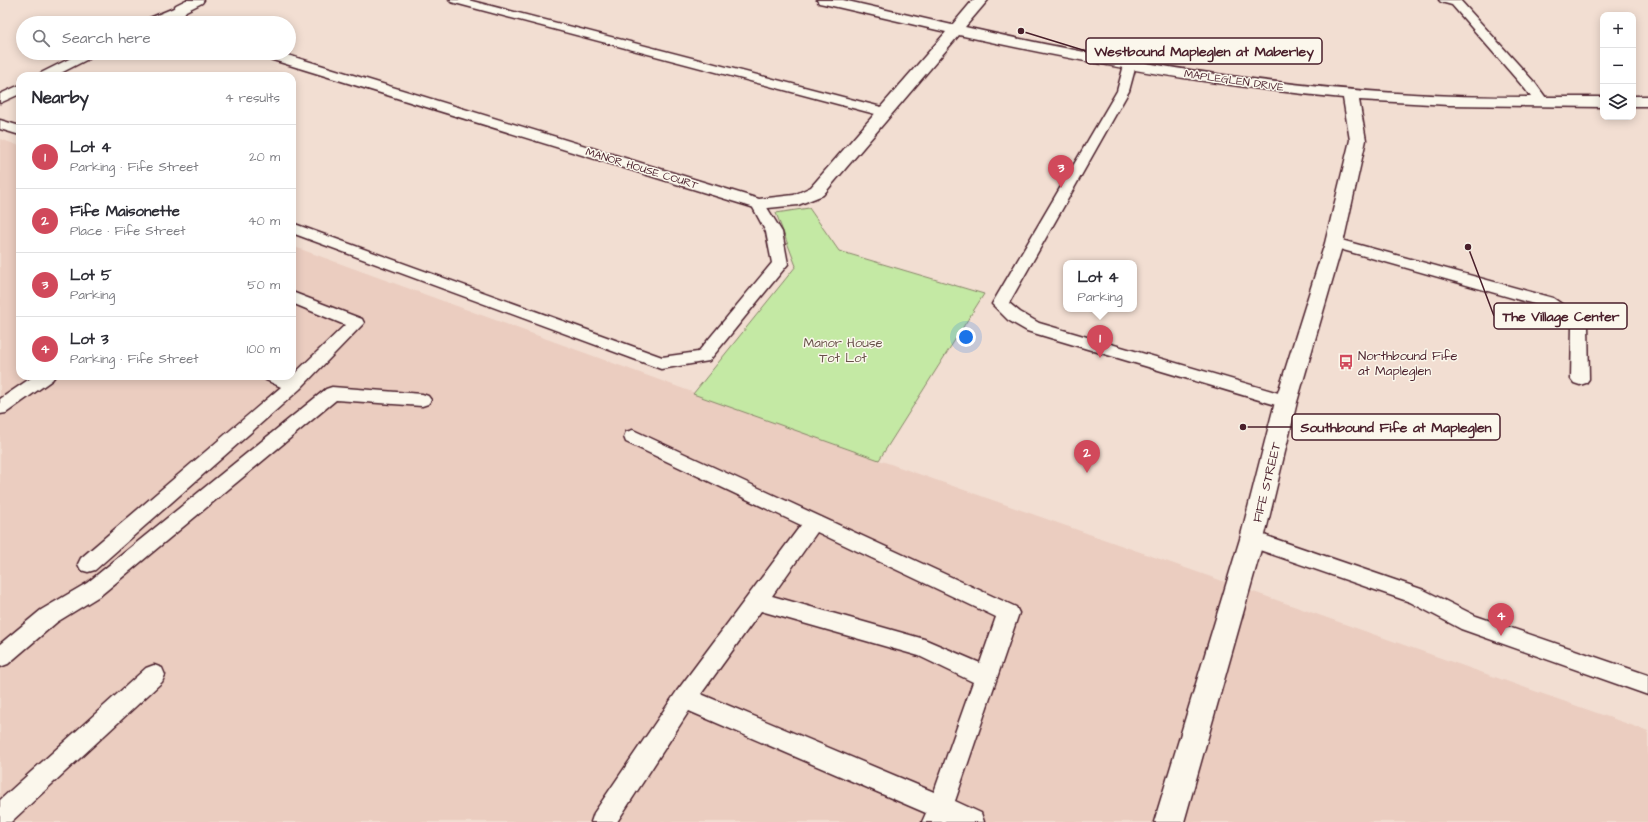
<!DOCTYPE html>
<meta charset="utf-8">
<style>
body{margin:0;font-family:"Architects Daughter",sans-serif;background:#f2f2f3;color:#2b2b33}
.controls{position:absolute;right:12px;top:12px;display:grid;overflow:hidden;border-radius:8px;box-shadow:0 2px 10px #0003}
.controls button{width:36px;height:36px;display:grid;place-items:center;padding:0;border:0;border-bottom:1px solid #e1e1e2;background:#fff;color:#2b2b33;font:20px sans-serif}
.you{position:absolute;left:966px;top:337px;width:14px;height:14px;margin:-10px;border:3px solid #fff;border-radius:50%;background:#1a73e8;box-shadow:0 0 0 6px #1a73e833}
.badge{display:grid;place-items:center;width:26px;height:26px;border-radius:50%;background:#d1495b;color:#fff;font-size:13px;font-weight:700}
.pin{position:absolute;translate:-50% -33px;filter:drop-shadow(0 1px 2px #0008)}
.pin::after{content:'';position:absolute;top:21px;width:14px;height:12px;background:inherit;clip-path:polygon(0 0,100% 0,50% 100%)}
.popup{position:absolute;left:1063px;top:260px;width:74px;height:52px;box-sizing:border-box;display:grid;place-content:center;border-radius:8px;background:#fff;filter:drop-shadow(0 1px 3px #0005);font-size:13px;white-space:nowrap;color:#7c7c81}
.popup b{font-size:15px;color:#2b2b33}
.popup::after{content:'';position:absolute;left:50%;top:100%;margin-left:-8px;border:8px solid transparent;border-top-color:#fff}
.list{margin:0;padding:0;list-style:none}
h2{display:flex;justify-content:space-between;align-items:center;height:52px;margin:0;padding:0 16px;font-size:17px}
h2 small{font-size:13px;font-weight:400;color:#7c7c81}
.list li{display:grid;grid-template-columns:26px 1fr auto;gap:12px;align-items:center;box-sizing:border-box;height:64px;padding:0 16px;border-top:1px solid #e1e1e2}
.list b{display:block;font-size:15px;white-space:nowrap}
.list p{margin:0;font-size:13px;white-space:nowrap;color:#7c7c81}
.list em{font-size:13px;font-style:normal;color:#7c7c81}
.icon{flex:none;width:22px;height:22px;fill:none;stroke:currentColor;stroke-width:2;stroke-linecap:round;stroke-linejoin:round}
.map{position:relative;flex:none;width:1648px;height:822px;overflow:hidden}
.search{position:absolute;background:#fff;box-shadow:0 2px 10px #0003;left:16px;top:16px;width:280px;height:44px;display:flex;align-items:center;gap:10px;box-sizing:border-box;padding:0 14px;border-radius:22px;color:#7c7c81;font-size:15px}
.panel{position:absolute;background:#fff;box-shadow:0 2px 10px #0003;left:16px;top:72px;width:280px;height:308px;border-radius:12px}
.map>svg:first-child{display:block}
.built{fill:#ebcdc0}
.green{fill:#c4e9a4;stroke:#878468}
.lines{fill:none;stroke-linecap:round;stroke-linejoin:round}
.lane-casing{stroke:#4a1f2b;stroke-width:3}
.street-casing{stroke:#4a1f2b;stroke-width:3}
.lane{fill:#fbf7ec;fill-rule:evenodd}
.street{fill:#fbf7ec;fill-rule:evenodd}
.labels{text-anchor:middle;stroke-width:3;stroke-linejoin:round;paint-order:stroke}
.far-street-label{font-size:11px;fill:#4a1f2b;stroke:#fbf7ec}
.park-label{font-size:13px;fill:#685249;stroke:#fbf7ec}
.poi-label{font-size:13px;fill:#4a1f2b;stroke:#fbf7ec;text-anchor:start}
.street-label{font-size:13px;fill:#4a1f2b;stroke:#fbf7ec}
.leader{fill:none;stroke:#4a1f2b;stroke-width:1.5}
.callout-dot{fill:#4a1f2b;stroke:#fbf7ec;stroke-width:1.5}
.callout{fill:#fbf7ec;stroke:#4a1f2b;stroke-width:1.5}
.callout-label{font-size:14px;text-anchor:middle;font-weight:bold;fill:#4a1f2b}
</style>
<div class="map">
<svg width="1648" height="822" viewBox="0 0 1648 822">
<rect width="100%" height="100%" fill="#f2ded2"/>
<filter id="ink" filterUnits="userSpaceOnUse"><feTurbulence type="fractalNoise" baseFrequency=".025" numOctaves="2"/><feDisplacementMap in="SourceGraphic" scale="8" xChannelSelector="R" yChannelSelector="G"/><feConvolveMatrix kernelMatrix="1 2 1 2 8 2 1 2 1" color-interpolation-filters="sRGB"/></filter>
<g filter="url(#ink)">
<!-- built -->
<path class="built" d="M 0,139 L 20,146 L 20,376 L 292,376 L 292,246 L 879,460 L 1648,731 L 1648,822 L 0,822 Z"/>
<!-- green -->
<path class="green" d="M 809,208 L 839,251 L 984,294 L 879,460 L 693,394 L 796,266 L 776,213 Z"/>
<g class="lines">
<!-- lane casing -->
<g class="lane-casing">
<g id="lane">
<path d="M 449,0 L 468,0 L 889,109 L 891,112 L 889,115 L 879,115 L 451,2 Z"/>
<path d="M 1439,0 L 1460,0 L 1535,83 L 1549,102 L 1547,105 L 1537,105 L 1525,89 L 1452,5 L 1441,2 Z"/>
<path d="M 181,5 L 185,6 L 187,8 L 185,10 L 158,23 L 143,23 L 145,20 Z"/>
<path d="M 81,53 L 96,53 L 94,56 L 55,76 L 39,76 L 41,73 Z"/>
<path d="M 1130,61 L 1134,62 L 1136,65 L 1129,91 L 1009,303 L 1020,312 L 1039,323 L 1292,397 L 1295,402 L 1292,407 L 1286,408 L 1027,331 L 1008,320 L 992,304 L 1117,91 L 1124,65 L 1126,62 Z"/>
<path d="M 20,85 L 20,94 L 0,103 L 0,94 Z"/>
<path d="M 0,120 L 20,126 L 20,135 L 0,129 Z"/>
<path d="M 758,200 L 763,201 L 782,232 L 788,264 L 709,361 L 661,369 L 292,233 L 292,223 L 662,357 L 698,352 L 772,263 L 766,232 L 751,204 L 753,201 Z"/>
<path d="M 1334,238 L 1553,298 L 1586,321 L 1588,325 L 1589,379 L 1586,383 L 1580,385 L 1574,383 L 1571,379 L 1572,327 L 1541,306 L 1329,246 L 1326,243 L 1329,240 Z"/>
<path d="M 292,292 L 362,319 L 364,323 L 300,389 L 95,570 L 88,572 L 81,570 L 78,564 L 81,558 L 281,387 L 266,380 L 263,376 L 291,377 L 345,325 L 292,303 Z"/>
<path d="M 34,376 L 55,376 L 52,380 L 6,413 L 0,414 L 0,399 Z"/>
<path d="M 332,387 L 422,394 L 428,396 L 431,400 L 428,404 L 422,406 L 336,400 L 101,595 L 57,622 L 8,664 L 0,667 L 0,644 L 41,610 L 87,583 L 326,389 Z"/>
<path d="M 633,430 L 1016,607 L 1019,613 L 955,801 L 981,813 L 984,822 L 922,822 L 926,813 L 689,711 L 617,822 L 591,822 L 594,813 L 677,691 L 801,525 L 626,442 L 624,437 L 626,432 ZM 817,532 L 996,617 L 980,663 L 924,639 L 772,596 ZM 761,611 L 919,656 L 973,682 L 934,792 L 701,694 Z"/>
<path d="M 1252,531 L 1424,590 L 1476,616 L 1648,675 L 1648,695 L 1461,629 L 1410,602 L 1245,545 L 1242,539 L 1245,533 Z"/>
<path d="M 154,665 L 162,668 L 165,675 L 162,682 L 11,822 L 0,822 L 0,800 L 146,668 Z"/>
</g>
</g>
<!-- street casing -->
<g class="street-casing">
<g id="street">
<path d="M 186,0 L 204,0 L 202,3 L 186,11 L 180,20 L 182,23 L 167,23 L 165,20 L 176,5 Z"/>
<path d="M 817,0 L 843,0 L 952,25 L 973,0 L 988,0 L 965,27 C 1107,59 1251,84 1396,93 C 1465,98 1534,97 1603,97 L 1603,107 L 1449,105 L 1359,100 L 1366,140 L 1343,243 L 1297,402 L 1264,539 L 1184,822 L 1154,822 L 1240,539 L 1275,402 L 1325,243 L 1350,140 L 1343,98 C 1213,86 1086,63 959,35 L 823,195 L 798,205 L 758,209 L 260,56 L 257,53 L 281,53 L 759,199 L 794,195 L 811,187 L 946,32 L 824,4 L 819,3 Z"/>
<rect x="1633" y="96" width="15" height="10"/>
</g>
</g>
<!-- lane -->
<use href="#lane" class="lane"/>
<!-- street -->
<use href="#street" class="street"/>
</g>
</g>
<!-- icons -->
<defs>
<g id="bus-bare" transform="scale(1.2)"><path d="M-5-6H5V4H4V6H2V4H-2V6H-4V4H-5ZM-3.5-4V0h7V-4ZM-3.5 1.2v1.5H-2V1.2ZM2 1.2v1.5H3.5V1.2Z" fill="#d1495b" stroke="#fbf7ec" stroke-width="2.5" paint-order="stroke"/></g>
</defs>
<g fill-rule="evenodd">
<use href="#bus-bare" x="1346" y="362"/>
</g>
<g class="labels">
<!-- far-street labels -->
<g class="far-street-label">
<text transform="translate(1234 80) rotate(8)" y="4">MAPLEGLEN DRIVE</text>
<text transform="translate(642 168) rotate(17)" y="4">MANOR HOUSE COURT</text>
</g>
<!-- park labels -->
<g class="park-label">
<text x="843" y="347">Manor House<tspan x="843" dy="15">Tot Lot</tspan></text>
</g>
<!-- poi labels -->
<g class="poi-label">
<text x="1358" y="360">Northbound Fife<tspan x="1358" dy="15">at Mapleglen</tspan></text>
</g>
<!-- street labels -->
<g class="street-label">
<text transform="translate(1266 482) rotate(-76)" y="5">FIFE STREET</text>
</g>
</g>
<!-- callouts -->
<path class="leader" d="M1021 31L1086 51M1468 247L1494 316M1243 427L1292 427"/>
<g class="callout-dot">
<circle cx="1021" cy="31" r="4"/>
<circle cx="1468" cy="247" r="4"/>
<circle cx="1243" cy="427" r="4"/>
</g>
<g class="callout">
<rect x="1086" y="38" width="236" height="26" rx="4"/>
<rect x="1494" y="303" width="133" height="26" rx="4"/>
<rect x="1292" y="414" width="208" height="26" rx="4"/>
</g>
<g class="callout-label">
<text x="1204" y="56">Westbound Mapleglen at Maberley</text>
<text x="1561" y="321">The Village Center</text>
<text x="1396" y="432">Southbound Fife at Mapleglen</text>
</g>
</svg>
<div class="controls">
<button>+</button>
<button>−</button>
<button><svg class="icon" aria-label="layers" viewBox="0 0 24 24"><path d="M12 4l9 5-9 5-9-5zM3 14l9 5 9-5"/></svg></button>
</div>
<div class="you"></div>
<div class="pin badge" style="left:1100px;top:358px">1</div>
<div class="popup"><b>Lot 4</b>Parking</div>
<div class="pin badge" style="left:1087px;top:473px">2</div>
<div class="pin badge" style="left:1061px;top:188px">3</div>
<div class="pin badge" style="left:1501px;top:636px">4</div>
<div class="search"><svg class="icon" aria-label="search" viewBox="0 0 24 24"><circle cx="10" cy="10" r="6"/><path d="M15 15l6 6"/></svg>Search here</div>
<section class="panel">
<h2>Nearby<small>4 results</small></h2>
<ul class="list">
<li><span class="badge">1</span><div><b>Lot 4</b><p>Parking · Fife Street</p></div><em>20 m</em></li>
<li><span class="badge">2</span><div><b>Fife Maisonette</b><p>Place · Fife Street</p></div><em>40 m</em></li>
<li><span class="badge">3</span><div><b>Lot 5</b><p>Parking</p></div><em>50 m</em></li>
<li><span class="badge">4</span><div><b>Lot 3</b><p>Parking · Fife Street</p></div><em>100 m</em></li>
</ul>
</section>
</div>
